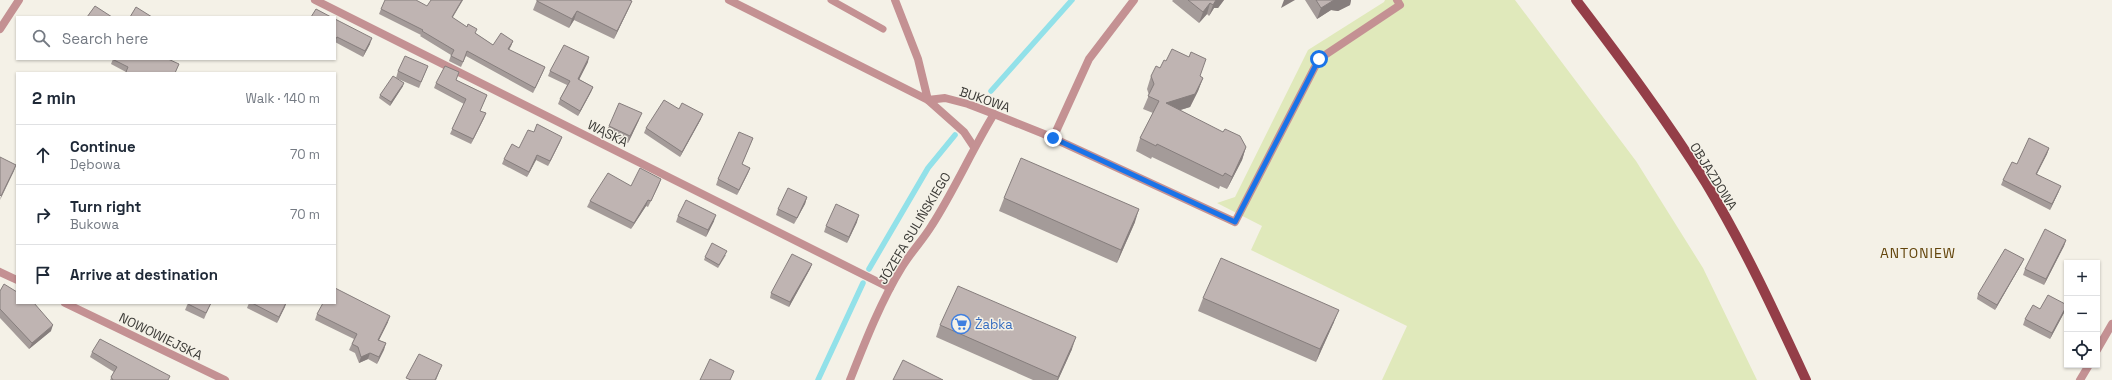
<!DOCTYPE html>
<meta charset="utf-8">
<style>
body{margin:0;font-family:"Space Grotesk",sans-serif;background:#f2f2f3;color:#1f2937}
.controls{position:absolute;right:12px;bottom:12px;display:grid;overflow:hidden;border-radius:0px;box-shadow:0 1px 3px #0004}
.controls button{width:36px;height:36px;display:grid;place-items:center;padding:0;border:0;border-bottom:1px solid #e0e1e3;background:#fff;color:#1f2937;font:20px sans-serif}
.stop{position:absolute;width:12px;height:12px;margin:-9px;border:3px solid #1a73e8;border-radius:50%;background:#fff}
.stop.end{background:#1a73e8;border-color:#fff;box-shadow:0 1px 4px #0008}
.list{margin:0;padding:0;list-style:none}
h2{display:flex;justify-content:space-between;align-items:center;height:52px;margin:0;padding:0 16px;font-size:17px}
h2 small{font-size:13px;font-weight:400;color:#747a83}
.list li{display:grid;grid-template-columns:26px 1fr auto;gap:12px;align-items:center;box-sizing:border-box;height:60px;padding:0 16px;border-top:1px solid #e0e1e3}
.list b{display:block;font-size:15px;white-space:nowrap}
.list p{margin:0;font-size:13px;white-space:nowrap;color:#747a83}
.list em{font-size:13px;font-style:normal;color:#747a83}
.icon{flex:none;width:22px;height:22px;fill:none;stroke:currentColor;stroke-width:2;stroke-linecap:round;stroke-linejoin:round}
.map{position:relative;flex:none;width:2112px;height:380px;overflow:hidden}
.search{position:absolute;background:#fff;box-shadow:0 1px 3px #0004;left:16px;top:16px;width:320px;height:44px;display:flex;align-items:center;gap:10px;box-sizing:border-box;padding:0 14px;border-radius:0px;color:#747a83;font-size:15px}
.panel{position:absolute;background:#fff;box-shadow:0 1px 3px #0004;left:16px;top:72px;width:320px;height:232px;border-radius:0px}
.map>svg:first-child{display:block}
.green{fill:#e0e9bb}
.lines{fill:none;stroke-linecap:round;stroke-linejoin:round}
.stream{stroke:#92e1e9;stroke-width:5.5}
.service{stroke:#c49193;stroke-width:7}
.minor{stroke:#c49193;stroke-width:8}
.tertiary{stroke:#c49193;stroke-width:8}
.primary{stroke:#943e48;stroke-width:10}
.wall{fill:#a49b99}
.shaded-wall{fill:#867e7d}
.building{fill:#bfb4b2;stroke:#867e7d}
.route{stroke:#1a73e8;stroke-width:5}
.labels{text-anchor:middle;stroke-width:3;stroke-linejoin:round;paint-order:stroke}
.street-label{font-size:13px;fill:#3c3b37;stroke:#f4f1e7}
.shop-label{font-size:13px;fill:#366cbe;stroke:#f4f1e7;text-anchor:start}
.neighbourhood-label{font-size:14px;letter-spacing:1px;fill:#63450c;stroke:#f4f1e7}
</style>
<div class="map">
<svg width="2112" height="380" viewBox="0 0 2112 380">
<rect width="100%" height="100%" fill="#f4f1e7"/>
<!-- green -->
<path class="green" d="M 1385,0 L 1515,0 L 1636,161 L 1703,268 L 1757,380 L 1382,380 L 1407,326 L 1251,250 L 1262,226 L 1217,203 L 1235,197 L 1308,50 L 1384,2 Z"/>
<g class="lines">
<!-- stream -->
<g class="stream">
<path d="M 991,91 L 1072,0"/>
<path d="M 869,269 L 928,168 L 955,135"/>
<path d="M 818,380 L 863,283"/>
</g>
<!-- service -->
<path class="service" d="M 831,0 L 883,29"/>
<!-- minor -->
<g class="minor">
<path d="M 315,0 L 890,288"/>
<path d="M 729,0 L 928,100 L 945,98 L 968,104 L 994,114 L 1044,134 L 1235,222 L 1319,59 L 1400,5 L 1397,0"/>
<path d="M 895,0 L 918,59 L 928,100 L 964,132 L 974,147"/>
<path d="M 1053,138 L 1089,59 L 1134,0"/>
<path d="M 0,272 L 17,280"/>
<path d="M 65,303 L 225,380"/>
<path d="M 2097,350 L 2112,324"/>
<path d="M 850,380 C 865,342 881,301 902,267 C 911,252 923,240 932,225 C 955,189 972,150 994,114"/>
<path d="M 2080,380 L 2089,365"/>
</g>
<!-- tertiary -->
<path class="tertiary" d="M 0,29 L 19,0"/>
<!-- primary -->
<path class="primary" d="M 1576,0 C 1621,59 1666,119 1706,183 C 1744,246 1775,313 1806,380"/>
</g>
<!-- wall -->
<g class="wall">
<path d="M 537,0 L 632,1 L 628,10 L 614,39 L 574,20 L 569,28 L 533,10 Z"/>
<path d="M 1173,0 L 1224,0 L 1218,8 L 1214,8 L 1209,16 L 1207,14 L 1199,23 L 1172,1 Z"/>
<path d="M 1305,0 L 1351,0 L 1350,5 L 1338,11 L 1331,10 L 1317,19 Z"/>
<path d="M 427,6 L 453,18 L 493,45 L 513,41 L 511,46 L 509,50 L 545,67 L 533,93 L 466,56 L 461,67 L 449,61 L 451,55 L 420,36 L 421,35 L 379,14 L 381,9 Z"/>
<path d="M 335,19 L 370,44 L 363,57 L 335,42 Z"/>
<path d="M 113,59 L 179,64 L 175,73 L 125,73 L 126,72 L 111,64 Z"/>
<path d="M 588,62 L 579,79 L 593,87 L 591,92 L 578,116 L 558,104 L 560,99 L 567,85 L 548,76 L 550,71 Z"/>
<path d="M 428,66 L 419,88 L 396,78 L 398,71 Z"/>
<path d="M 1160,68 L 1200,76 L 1203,78 L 1198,91 L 1190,107 L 1180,110 L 1246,147 L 1242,160 L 1227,189 L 1220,186 L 1219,189 L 1152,157 L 1151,159 L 1136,151 L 1140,138 L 1153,113 L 1143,109 L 1149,95 L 1147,89 L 1151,76 Z"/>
<path d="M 456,80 L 487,95 L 480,111 L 484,118 L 471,144 L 450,134 L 464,104 L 434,88 L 436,83 Z"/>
<path d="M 403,86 L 390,106 L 379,98 L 380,95 Z"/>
<path d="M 679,109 L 701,119 L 680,157 L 644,133 L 646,128 Z"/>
<path d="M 639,120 L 628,143 L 606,132 L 609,126 Z"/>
<path d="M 534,132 L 562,137 L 560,142 L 548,166 L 536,160 L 527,177 L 502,164 L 504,159 L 519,148 Z"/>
<path d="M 753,138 L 742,164 L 750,168 L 748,173 L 737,195 L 716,185 L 718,179 Z"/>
<path d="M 2049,148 L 2047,154 L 2037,174 L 2059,191 L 2050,210 L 2001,185 L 2003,180 L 2017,164 Z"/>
<path d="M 661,179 L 659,185 L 648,207 L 646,206 L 631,229 L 587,207 L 590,201 L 631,186 Z"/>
<path d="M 807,197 L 805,204 L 794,224 L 776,215 L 778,209 Z"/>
<path d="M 1004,198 L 1135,222 L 1117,263 L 999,211 Z"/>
<path d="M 678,216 L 714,221 L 706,237 L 676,222 Z"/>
<path d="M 857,222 L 847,243 L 824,232 L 826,226 Z"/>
<path d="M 2066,240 L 2064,246 L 2044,285 L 2023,275 L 2025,269 Z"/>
<path d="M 726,255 L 718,268 L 704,260 L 705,257 Z"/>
<path d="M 2022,263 L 1995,310 L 1977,299 L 1978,294 Z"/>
<path d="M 812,264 L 810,269 L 789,307 L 770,298 L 771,293 Z"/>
<path d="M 0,291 L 51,331 L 29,349 L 0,318 Z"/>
<path d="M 1203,298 L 1334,322 L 1316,362 L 1198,311 Z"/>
<path d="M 188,303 L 211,303 L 204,319 L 185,310 Z"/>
<path d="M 249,303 L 286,303 L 277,323 L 247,308 Z"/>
<path d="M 2040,309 L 2065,311 L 2050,339 L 2023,325 L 2025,319 Z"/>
<path d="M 317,314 L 388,322 L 379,340 L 386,343 L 377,364 L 368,359 L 359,363 L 355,353 L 349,350 L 354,339 L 315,320 Z"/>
<path d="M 940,325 L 1072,349 L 1058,380 L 1033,380 L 936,337 Z"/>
<path d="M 92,352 L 168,380 L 110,380 L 114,372 L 90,357 Z"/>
</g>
<!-- shaded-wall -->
<g class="shaded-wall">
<path d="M 462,0 L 463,0 L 450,22 L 452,17 Z"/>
<path d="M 1216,0 L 1224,0 L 1218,8 L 1214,8 L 1209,16 L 1213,5 Z"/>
<path d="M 1284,0 L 1295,0 L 1281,8 Z"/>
<path d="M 1334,0 L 1351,0 L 1350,5 L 1338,11 L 1331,10 L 1317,19 L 1321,8 Z"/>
<path d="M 632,1 L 628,10 L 614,39 L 617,31 Z"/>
<path d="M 1210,3 L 1207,14 L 1199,23 L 1203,12 Z"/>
<path d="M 577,11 L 574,20 L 569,28 L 572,19 Z"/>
<path d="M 372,38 L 370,44 L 363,57 L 365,51 Z"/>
<path d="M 513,41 L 511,46 L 506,54 L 508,49 Z"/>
<path d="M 589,57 L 588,62 L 577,84 L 578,79 Z"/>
<path d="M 545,67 L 543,72 L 533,93 L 535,88 Z"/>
<path d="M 1203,78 L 1198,91 L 1190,107 L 1161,116 L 1166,103 Z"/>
<path d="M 404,83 L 403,86 L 390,106 L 391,102 Z"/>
<path d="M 593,87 L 591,92 L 578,116 L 580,111 Z"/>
<path d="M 486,113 L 484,118 L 471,144 L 473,139 Z"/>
<path d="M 642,113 L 639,120 L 628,143 L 630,136 Z"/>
<path d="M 703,114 L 701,119 L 680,157 L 682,152 Z"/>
<path d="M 562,137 L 560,142 L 548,166 L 550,161 Z"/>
<path d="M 1246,147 L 1242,160 L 1227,189 L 1232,177 Z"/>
<path d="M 2049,148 L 2047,154 L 2034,179 L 2036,174 Z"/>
<path d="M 537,155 L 536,160 L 527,177 L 529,172 Z"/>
<path d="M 16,165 L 14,171 L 0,200 L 1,196 Z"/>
<path d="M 750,168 L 748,173 L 737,195 L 739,190 Z"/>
<path d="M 2061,186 L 2059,191 L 2050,210 L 2052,204 Z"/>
<path d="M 807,197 L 805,204 L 794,224 L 797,218 Z"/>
<path d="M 648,200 L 646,206 L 631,229 L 634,223 Z"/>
<path d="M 1139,209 L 1135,222 L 1117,263 L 1121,250 Z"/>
<path d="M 716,215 L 714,221 L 706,237 L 708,230 Z"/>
<path d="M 859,215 L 857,222 L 847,243 L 849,237 Z"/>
<path d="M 2066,240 L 2064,246 L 2044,285 L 2046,279 Z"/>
<path d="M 2024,259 L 2022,263 L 1995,310 L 1997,305 Z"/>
<path d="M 812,264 L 810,269 L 789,307 L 790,302 Z"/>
<path d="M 286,303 L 285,307 L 277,323 L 279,317 Z"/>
<path d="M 2067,305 L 2065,311 L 2050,339 L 2052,333 Z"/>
<path d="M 1339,310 L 1334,322 L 1316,362 L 1320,349 Z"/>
<path d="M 390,316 L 388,322 L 376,346 L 378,340 Z"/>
<path d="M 53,325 L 51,331 L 29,349 L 32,343 Z"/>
<path d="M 1076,337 L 1072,349 L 1058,380 L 1057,380 Z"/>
<path d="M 386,343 L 384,350 L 377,364 L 379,357 Z"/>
<path d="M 370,353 L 368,359 L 359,363 L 361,357 Z"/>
<path d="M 442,365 L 436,380 L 435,380 Z"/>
</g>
<!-- building -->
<g class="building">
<path d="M 385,0 L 416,0 L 427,6 L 431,0 L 462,0 L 452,17 L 467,27 L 468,24 L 477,29 L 475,33 L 493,45 L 501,33 L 513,41 L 508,49 L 545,67 L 535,88 L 467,51 L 463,62 L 451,56 L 454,50 L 422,31 L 423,30 L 381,9 Z"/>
<path d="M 537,0 L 629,0 L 632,1 L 617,31 L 577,11 L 572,19 L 537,1 Z"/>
<path d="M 1188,0 L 1216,0 L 1213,5 L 1210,3 L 1203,12 Z"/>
<path d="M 1316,0 L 1334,0 L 1321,8 Z"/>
<path d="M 95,6 L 112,17 L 87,17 Z"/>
<path d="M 136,7 L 152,17 L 130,17 Z"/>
<path d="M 316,9 L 331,17 L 311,17 Z"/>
<path d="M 335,19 L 372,38 L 365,51 L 337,37 L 335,40 Z"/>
<path d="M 564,45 L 589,57 L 578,79 L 593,87 L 580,111 L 560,99 L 570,81 L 550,71 Z"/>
<path d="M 1172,49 L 1189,57 L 1191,52 L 1206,59 L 1200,76 L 1203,78 L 1195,94 L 1166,103 L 1223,132 L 1225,129 L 1240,136 L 1246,147 L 1232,177 L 1225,173 L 1223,176 L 1157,144 L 1156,146 L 1140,138 L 1159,101 L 1148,96 L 1154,84 L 1151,76 L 1156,66 L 1160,68 L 1164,60 L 1166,61 Z"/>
<path d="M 405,56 L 428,66 L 421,82 L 398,71 Z"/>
<path d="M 112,59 L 168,59 L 179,64 L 175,73 L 129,73 L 126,72 L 128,67 Z"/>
<path d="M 445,66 L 459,72 L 456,80 L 487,95 L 480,111 L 486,113 L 473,139 L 452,129 L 466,99 L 436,83 Z"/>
<path d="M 393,76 L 404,83 L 391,102 L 380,95 Z"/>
<path d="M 664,100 L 679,109 L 682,103 L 703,114 L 682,152 L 646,128 Z"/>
<path d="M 619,103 L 642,113 L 630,136 L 609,126 Z"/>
<path d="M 537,124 L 562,137 L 550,161 L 537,155 L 529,172 L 504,159 L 512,144 L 519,148 L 528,130 L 534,132 Z"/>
<path d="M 739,132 L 753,138 L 742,164 L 750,168 L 739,190 L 718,179 Z"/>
<path d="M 2029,138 L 2049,148 L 2036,174 L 2061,186 L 2052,204 L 2003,180 L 2012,162 L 2017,164 Z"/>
<path d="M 0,157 L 16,165 L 1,196 L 0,195 Z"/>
<path d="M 1021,158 L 1139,209 L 1121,250 L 1004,198 Z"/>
<path d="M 640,168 L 661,179 L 651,201 L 648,200 L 634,223 L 590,201 L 608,173 L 631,186 Z"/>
<path d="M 788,188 L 807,197 L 797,218 L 778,209 Z"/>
<path d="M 686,200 L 716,215 L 708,230 L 678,216 Z"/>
<path d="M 836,204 L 859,215 L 849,237 L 826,226 Z"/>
<path d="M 2045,229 L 2066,240 L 2046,279 L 2025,269 Z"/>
<path d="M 712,243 L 727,251 L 719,265 L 705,257 Z"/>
<path d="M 2005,249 L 2024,259 L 1997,305 L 1978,294 Z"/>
<path d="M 792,254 L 812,264 L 790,302 L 771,293 Z"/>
<path d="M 1221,258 L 1339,310 L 1320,349 L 1203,298 Z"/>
<path d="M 4,284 L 17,292 L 17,303 L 34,303 L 53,325 L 32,343 L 0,309 L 0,291 Z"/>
<path d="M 958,286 L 1076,337 L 1058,377 L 940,325 Z"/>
<path d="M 335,288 L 390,316 L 378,340 L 386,343 L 379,357 L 370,353 L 361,357 L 358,347 L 352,344 L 357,334 L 317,314 L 323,303 L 335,303 Z"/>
<path d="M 2048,295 L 2067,305 L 2052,333 L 2025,319 L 2033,305 L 2040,309 Z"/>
<path d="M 188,303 L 211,303 L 206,313 L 188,304 Z"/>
<path d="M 252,303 L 286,303 L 279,317 Z"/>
<path d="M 100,339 L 170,376 L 168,380 L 113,380 L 111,377 L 117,367 L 92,352 Z"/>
<path d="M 419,354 L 442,365 L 435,380 L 411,380 L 406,378 Z"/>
<path d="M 710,359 L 734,371 L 730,380 L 700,380 Z"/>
<path d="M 903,360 L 943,380 L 893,380 Z"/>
</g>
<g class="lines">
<!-- route -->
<path class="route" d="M 1053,138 L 1235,222 L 1319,59"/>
</g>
<!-- icons -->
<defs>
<g id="supermarket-ring" transform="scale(1)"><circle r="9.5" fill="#f4f1e7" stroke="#3f7fe0" stroke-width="1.5"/><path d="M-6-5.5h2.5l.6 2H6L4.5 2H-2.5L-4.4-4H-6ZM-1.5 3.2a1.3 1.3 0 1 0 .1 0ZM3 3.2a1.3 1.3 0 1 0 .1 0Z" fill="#3f7fe0"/></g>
</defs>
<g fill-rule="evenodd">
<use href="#supermarket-ring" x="961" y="324"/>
</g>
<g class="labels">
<!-- street labels -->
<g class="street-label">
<text transform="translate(985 99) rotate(19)" y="5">BUKOWA</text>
<text transform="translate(608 133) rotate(27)" y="5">WĄSKA</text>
<text transform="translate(1714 176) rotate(58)" y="5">OBJAZDOWA</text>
<text transform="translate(914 228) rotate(-59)" y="5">JÓZEFA SULIŃSKIEGO</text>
<text transform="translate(161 336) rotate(26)" y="5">NOWOWIEJSKA</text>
</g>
<!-- shop labels -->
<g class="shop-label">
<text x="975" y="329">Żabka</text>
</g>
<!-- neighbourhood labels -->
<g class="neighbourhood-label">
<text x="1918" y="258">ANTONIEW</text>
</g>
</g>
</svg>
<div class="controls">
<button>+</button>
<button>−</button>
<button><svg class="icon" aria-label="locate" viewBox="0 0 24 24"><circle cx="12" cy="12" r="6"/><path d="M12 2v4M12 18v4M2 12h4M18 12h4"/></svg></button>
</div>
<div class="stop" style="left:1319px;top:59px"></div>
<div class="stop end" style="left:1053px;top:138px"></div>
<div class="search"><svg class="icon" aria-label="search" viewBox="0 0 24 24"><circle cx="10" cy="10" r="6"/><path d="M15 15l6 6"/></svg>Search here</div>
<section class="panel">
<h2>2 min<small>Walk · 140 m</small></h2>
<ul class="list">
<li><svg class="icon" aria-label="ahead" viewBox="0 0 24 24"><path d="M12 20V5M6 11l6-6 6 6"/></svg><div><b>Continue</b><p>Dębowa</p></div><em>70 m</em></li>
<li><svg class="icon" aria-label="right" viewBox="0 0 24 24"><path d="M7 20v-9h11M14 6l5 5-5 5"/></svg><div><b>Turn right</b><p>Bukowa</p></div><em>70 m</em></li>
<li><svg class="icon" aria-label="arrive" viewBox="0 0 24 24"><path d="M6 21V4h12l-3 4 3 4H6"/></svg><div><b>Arrive at destination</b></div></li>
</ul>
</section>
</div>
